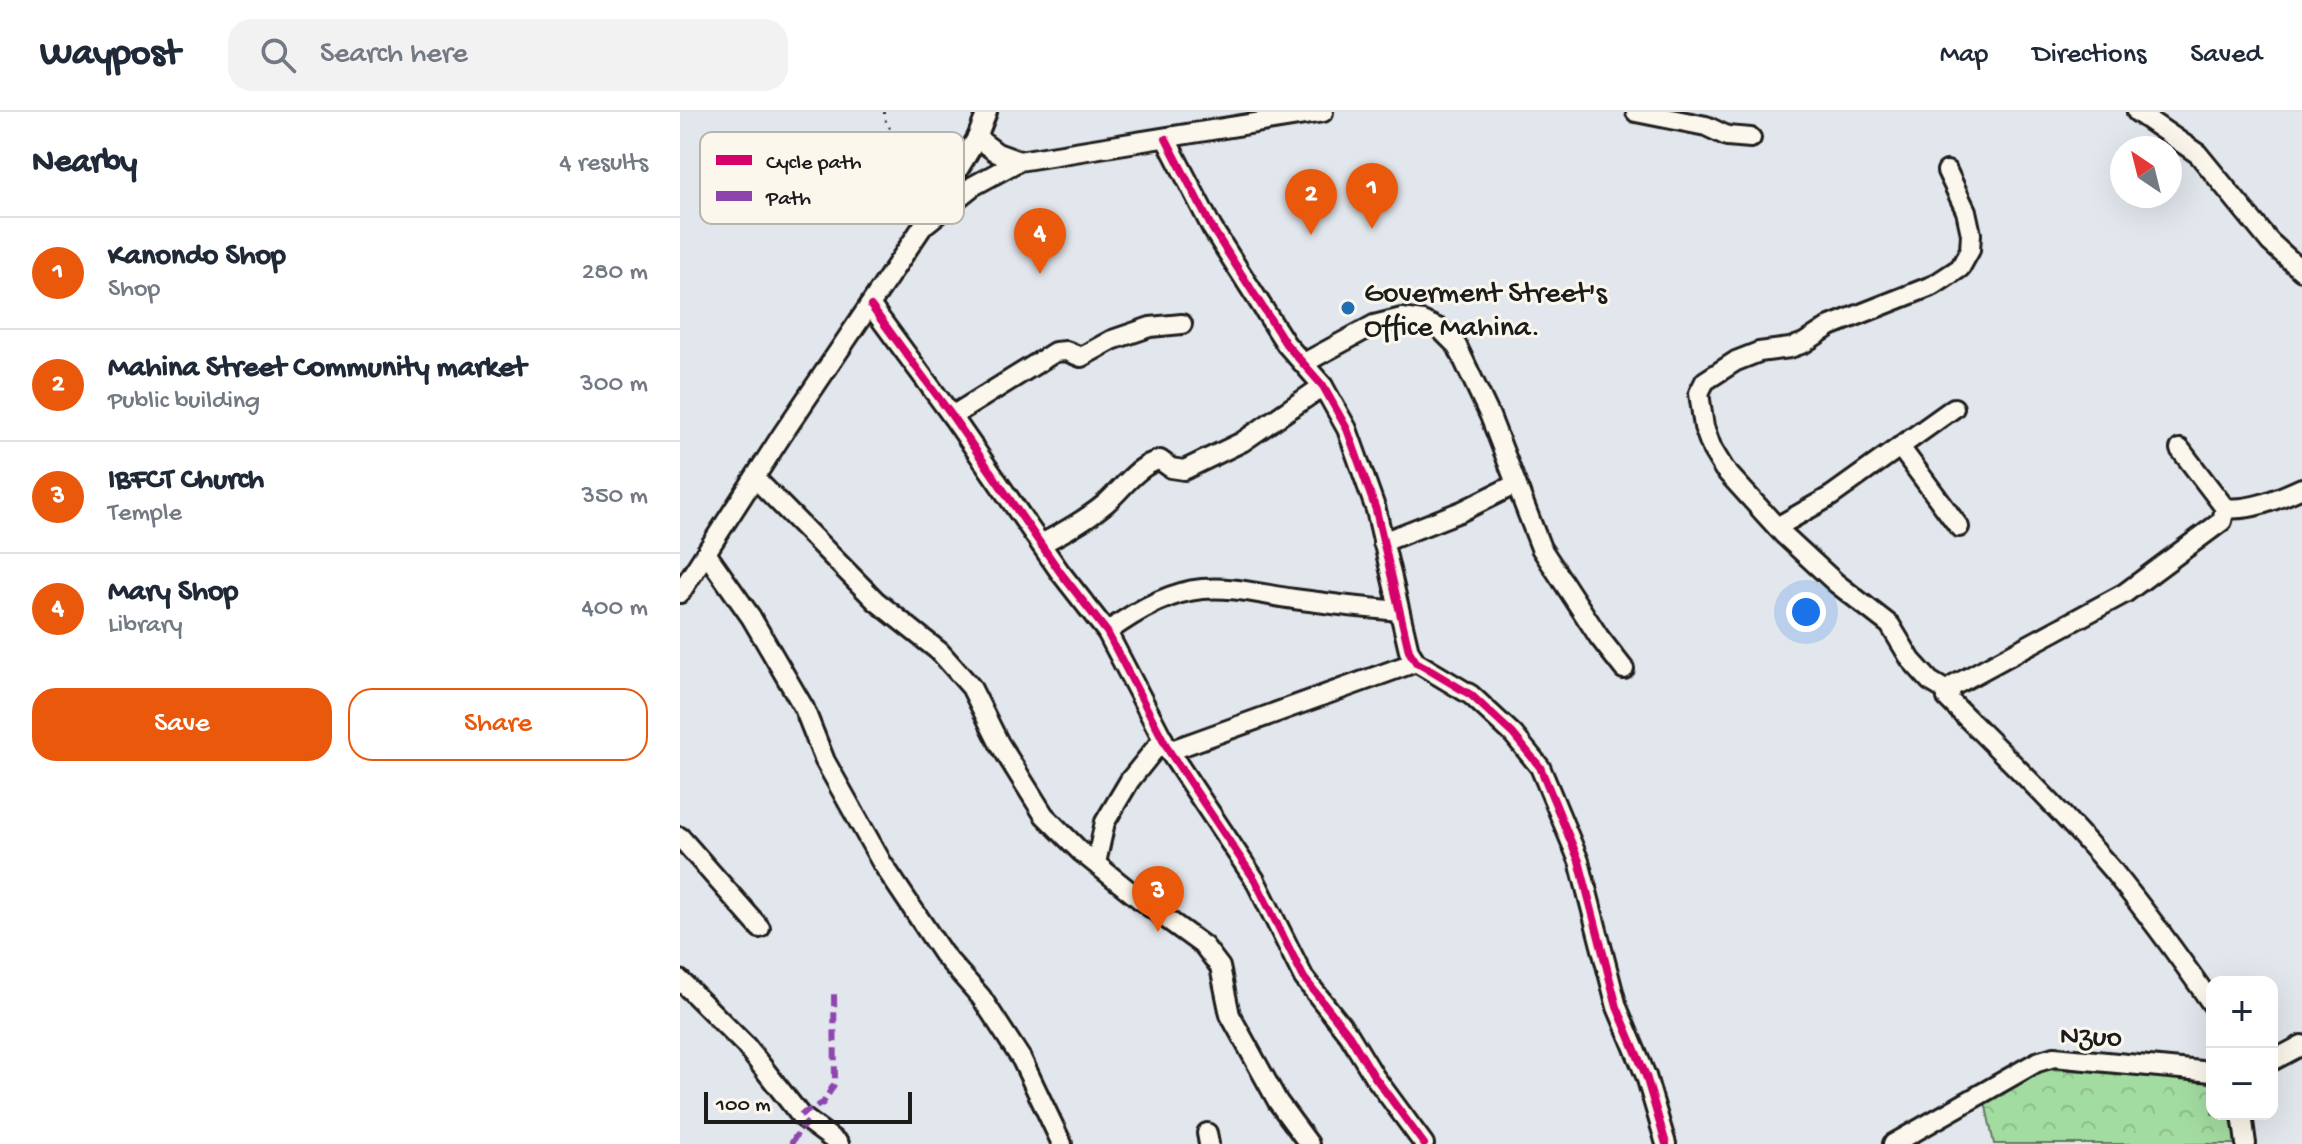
<!DOCTYPE html>
<meta charset="utf-8">
<style>
body{margin:0;font-family:"Gochi Hand",sans-serif;background:#f2f2f3;color:#1f2937}
.controls{position:absolute;right:24px;bottom:24px;display:grid;overflow:hidden;border-radius:16px;box-shadow:0 8px 32px #0002}
.controls button{width:72px;height:72px;display:grid;place-items:center;padding:0;border:0;border-bottom:2px solid #e0e1e3;background:#fff;color:#1f2937;font:40px sans-serif}
.compass{position:absolute;left:1430px;top:24px;width:72px;height:72px;border-radius:50%;background:#fff;box-shadow:0 8px 32px #0002;rotate:325deg}
.scale{position:absolute;left:24px;bottom:20px;width:208px;box-sizing:border-box;padding-left:8px;border:4px solid #1c1c1c;border-top:0;font-size:22px;line-height:28px;white-space:nowrap;color:#1c1c1c;-webkit-text-stroke:6px #fbf7ec;paint-order:stroke}
.you{position:absolute;left:1126px;top:500px;width:28px;height:28px;margin:-20px;border:6px solid #fff;border-radius:50%;background:#1a73e8;box-shadow:0 0 0 12px #1a73e833}
.badge{display:grid;place-items:center;width:52px;height:52px;border-radius:50%;background:#ea580c;color:#fff;font-size:26px;font-weight:700}
.pin{position:absolute;translate:-50% -66px;filter:drop-shadow(0 2px 4px #0008)}
.pin::after{content:'';position:absolute;top:42px;width:28px;height:24px;background:inherit;clip-path:polygon(0 0,100% 0,50% 100%)}
.list{margin:0;padding:0;list-style:none}
h2{display:flex;justify-content:space-between;align-items:center;height:104px;margin:0;padding:0 32px;font-size:34px}
h2 small{font-size:26px;font-weight:400;color:#747a83}
.list li{display:grid;grid-template-columns:52px 1fr auto;gap:24px;align-items:center;box-sizing:border-box;height:112px;padding:0 32px;border-top:2px solid #e0e1e3}
.list b{display:block;font-size:30px;white-space:nowrap}
.list p{margin:0;font-size:26px;white-space:nowrap;color:#747a83}
.list em{font-size:26px;font-style:normal;color:#747a83}
.actions{display:flex;gap:16px;padding:24px 32px}
.actions a{flex:1;padding:18px 0;border:2px solid #ea580c;border-radius:24px;text-align:center;font-size:28px;color:#ea580c}
.actions .main{background:#ea580c;color:#fff}
.icon{flex:none;width:44px;height:44px;fill:none;stroke:currentColor;stroke-width:2;stroke-linecap:round;stroke-linejoin:round}
.map{position:relative;flex:none;width:1622px;height:1032px;overflow:hidden}
header{display:flex;align-items:center;gap:48px;box-sizing:border-box;height:112px;padding:0 40px;background:#fff;border-bottom:2px solid #e0e1e3}
header strong{font-size:38px}
nav{display:flex;gap:44px;margin-inline-start:auto;font-size:28px}
.search{width:560px;height:72px;background:#f2f2f3;display:flex;align-items:center;gap:20px;box-sizing:border-box;padding:0 28px;border-radius:24px;color:#747a83;font-size:30px}
main{display:flex}
aside{flex:1;background:#fff}
.map>svg:first-child{display:block}
.forest{fill:url(#forest-crowns);stroke:#607c5e;stroke-width:2}
.lines{fill:none;stroke-linecap:round;stroke-linejoin:round}
.minor-casing{stroke:#1c1c1c;stroke-width:24}
.path{stroke:#1c1c1c;stroke-width:2;stroke-dasharray:2 6;stroke-linecap:butt}
.minor{stroke:#fbf7ec;stroke-width:18}
.quiet{stroke:#8e44ad;stroke-width:6;stroke-dasharray:12 6;stroke-linecap:butt}
.cycleway-casing{stroke:#fbf7ec;stroke-width:13}
.cycleway{stroke:#d6006c;stroke-width:8}
.poi-dot{fill:#1f6fb2;stroke:#fbf7ec;stroke-width:3}
.labels{text-anchor:middle;stroke-width:6;stroke-linejoin:round;paint-order:stroke}
.poi-label{font-size:30px;fill:#1c1c1c;stroke:#fbf7ec;text-anchor:start}
.street-label{font-size:30px;fill:#1c1c1c;stroke:#fbf7ec}
.key{fill:#fbf7ec;stroke:#b8b5ae;stroke-width:2}
.key-label{font-size:22px;fill:#1c1c1c}
</style>
<header>
<strong>Waypost</strong>
<div class="search"><svg class="icon" aria-label="search" viewBox="0 0 24 24"><circle cx="10" cy="10" r="6"/><path d="M15 15l6 6"/></svg>Search here</div>
<nav><a>Map</a><a>Directions</a><a>Saved</a></nav>
</header>
<main>
<aside>
<h2>Nearby<small>4 results</small></h2>
<ul class="list">
<li><span class="badge">1</span><div><b>Kanondo Shop</b><p>Shop</p></div><em>280 m</em></li>
<li><span class="badge">2</span><div><b>Mahina Street Community market</b><p>Public building</p></div><em>300 m</em></li>
<li><span class="badge">3</span><div><b>IBFCT Church</b><p>Temple</p></div><em>350 m</em></li>
<li><span class="badge">4</span><div><b>Mary Shop</b><p>Library</p></div><em>400 m</em></li>
</ul>
<div class="actions"><a class="main">Save</a><a>Share</a></div>
</aside>
<div class="map">
<svg width="1622" height="1032" viewBox="0 0 1622 1032">
<defs>
<pattern id="forest-crowns" width="20" height="18" patternUnits="userSpaceOnUse" patternTransform="scale(2)"><rect width="20" height="18" fill="#a3dca1"/><path d="M2 6a3 3 0 1 1 6 0M12 15a3 3 0 1 1 6 0" fill="none" stroke="#8cbc8a"/></pattern>
</defs>
<rect width="100%" height="100%" fill="#e2e7ed"/>
<filter id="ink" filterUnits="userSpaceOnUse"><feTurbulence type="fractalNoise" baseFrequency=".0125" numOctaves="2"/><feDisplacementMap in="SourceGraphic" scale="16" xChannelSelector="R" yChannelSelector="G"/><feConvolveMatrix kernelMatrix="1 2 1 2 8 2 1 2 1" color-interpolation-filters="sRGB"/></filter>
<g filter="url(#ink)">
<!-- forest -->
<path class="forest" d="M 1365,957 L 1503,963 L 1532,972 L 1532,1002 L 1550,1002 L 1556,1032 L 1314,1032 L 1305,990 Z"/>
<g class="lines">
<!-- minor casing -->
<g class="minor-casing">
<g id="minor">
<path d="M 956,0 L 1026,14 L 1047,24 L 1071,26"/>
<path d="M 1457,0 L 1518,42 L 1590,130 L 1622,159"/>
<path d="M 297,26 L 317,41 L 339,49"/>
<path d="M 486,27 L 532,116 L 606,232 L 643,274 L 667,317 L 696,398 L 729,539 L 736,550 L 791,583 L 833,622 L 860,655 L 899,749 L 937,895 L 966,964 L 986,1032"/>
<path d="M 1267,59 L 1286,99 L 1291,122 L 1290,138 L 1280,156 L 1254,173 L 1150,214 L 1124,231 L 1110,236 L 1079,240 L 1056,249 L 1025,269 L 1019,281 L 1024,315 L 1032,337 L 1044,357 L 1104,423 L 1156,471 L 1210,513 L 1231,548 L 1250,569 L 1270,581"/>
<path d="M 253,99 L 297,26 L 307,0"/>
<path d="M 191,194 L 272,304 L 380,460 L 427,520 L 489,639 L 575,768 L 624,866 L 669,923 L 694,964 L 744,1032"/>
<path d="M 624,251 L 694,213 L 722,206 L 742,209 L 760,217 L 777,234 L 810,304 L 861,436 L 919,525 L 944,557"/>
<path d="M 272,304 L 375,240 L 386,239 L 401,245 L 432,228 L 470,215 L 502,212"/>
<path d="M 1220,335 L 1279,415"/>
<path d="M 1500,337 L 1545,396 L 1542,409 L 1445,481 L 1273,574 L 1267,586 C 1324,643 1381,698 1433,759 C 1468,802 1500,846 1532,892"/>
<path d="M 75,366 L 196,489 L 260,540 L 291,575 L 319,631 L 364,703 L 401,740 L 462,789 L 524,834 L 540,855 L 550,903 L 598,990 L 629,1032"/>
<path d="M 1545,396 C 1572,399 1597,387 1622,376"/>
<path d="M 1097,415 L 1151,384 L 1274,296"/>
<path d="M 703,430 L 782,399 L 836,372"/>
<path d="M 361,432 C 384,420 406,408 426,391 C 442,377 459,352 480,348 L 491,356 L 504,358 L 562,330 L 643,274"/>
<path d="M 26,441 L 71,505 L 124,596 L 145,649 L 202,751 L 263,842 L 301,885 L 342,948 L 382,1032"/>
<path d="M 0,481 L 102,323 L 243,114 L 293,74 L 339,49 L 643,0"/>
<path d="M 427,520 C 453,501 489,480 522,477 C 553,474 584,483 614,487 C 649,492 684,496 719,499"/>
<path d="M 489,639 L 736,550"/>
<path d="M 0,725 L 80,816"/>
<path d="M 416,751 L 425,710 L 450,668 L 483,627"/>
<path d="M 0,868 L 66,934 L 120,1003 L 159,1032"/>
<path d="M 1592,949 L 1622,933"/>
<path d="M 1562,1002 L 1566,1032"/>
<path d="M 527,1021 L 529,1032"/>
<path d="M 1213,1032 L 1357,950 L 1374,945 L 1532,960"/>
</g>
</g>
<!-- path -->
<path class="path" d="M 204,0 L 204,5 L 221,38 L 237,94"/>
<!-- minor -->
<use href="#minor" class="minor"/>
<!-- quiet -->
<g class="quiet">
<path d="M 120,1003 L 143,991 L 155,971 L 154,880"/>
<path d="M 111,1032 L 120,1017 L 128,1010"/>
</g>
<!-- cycleway casing -->
<g class="cycleway-casing">
<g id="cycleway">
<path d="M 486,27 L 532,116 L 606,232 L 643,274 L 667,317 L 696,398 L 729,539 L 736,550 L 791,583 L 833,622 L 860,655 L 899,749 L 937,895 L 966,964 L 986,1032"/>
<path d="M 191,194 L 272,304 L 380,460 L 427,520 L 489,639 L 575,768 L 624,866 L 669,923 L 694,964 L 744,1032"/>
</g>
</g>
<!-- cycleway -->
<use href="#cycleway" class="cycleway"/>
</g>
</g>
<!-- markers -->
<circle class="poi-dot" cx="668" cy="196" r="8"/>
<g class="labels">
<!-- poi labels -->
<g class="poi-label">
<text x="684" y="189">Goverment Street's<tspan x="684" dy="34">Office Mahina.</tspan></text>
</g>
<!-- street labels -->
<g class="street-label">
<text transform="translate(1411 922) rotate(2)" y="10">Nzuo</text>
</g>
</g>
<!-- legend -->
<rect x="20" y="20" width="264" height="92" rx="12" class="key"/>
<rect x="36" y="43" width="36" height="10" fill="#d6006c"/>
<rect x="36" y="79" width="36" height="10" fill="#8e44ad"/>
<g class="key-label">
<text x="86" y="56">Cycle path</text>
<text x="86" y="92">Path</text>
</g>
</svg>
<div class="controls">
<button>+</button>
<button>−</button>
</div>
<svg class="compass" viewBox="-18 -18 36 36"><path d="M0-13l5 13h-10z" fill="#e53935"/><path d="M0 13l5-13h-10z" fill="#747a83"/></svg>
<div class="scale">100 m</div>
<div class="you"></div>
<div class="pin badge" style="left:692px;top:117px">1</div>
<div class="pin badge" style="left:631px;top:123px">2</div>
<div class="pin badge" style="left:478px;top:820px">3</div>
<div class="pin badge" style="left:360px;top:162px">4</div>
</div>
</main>
